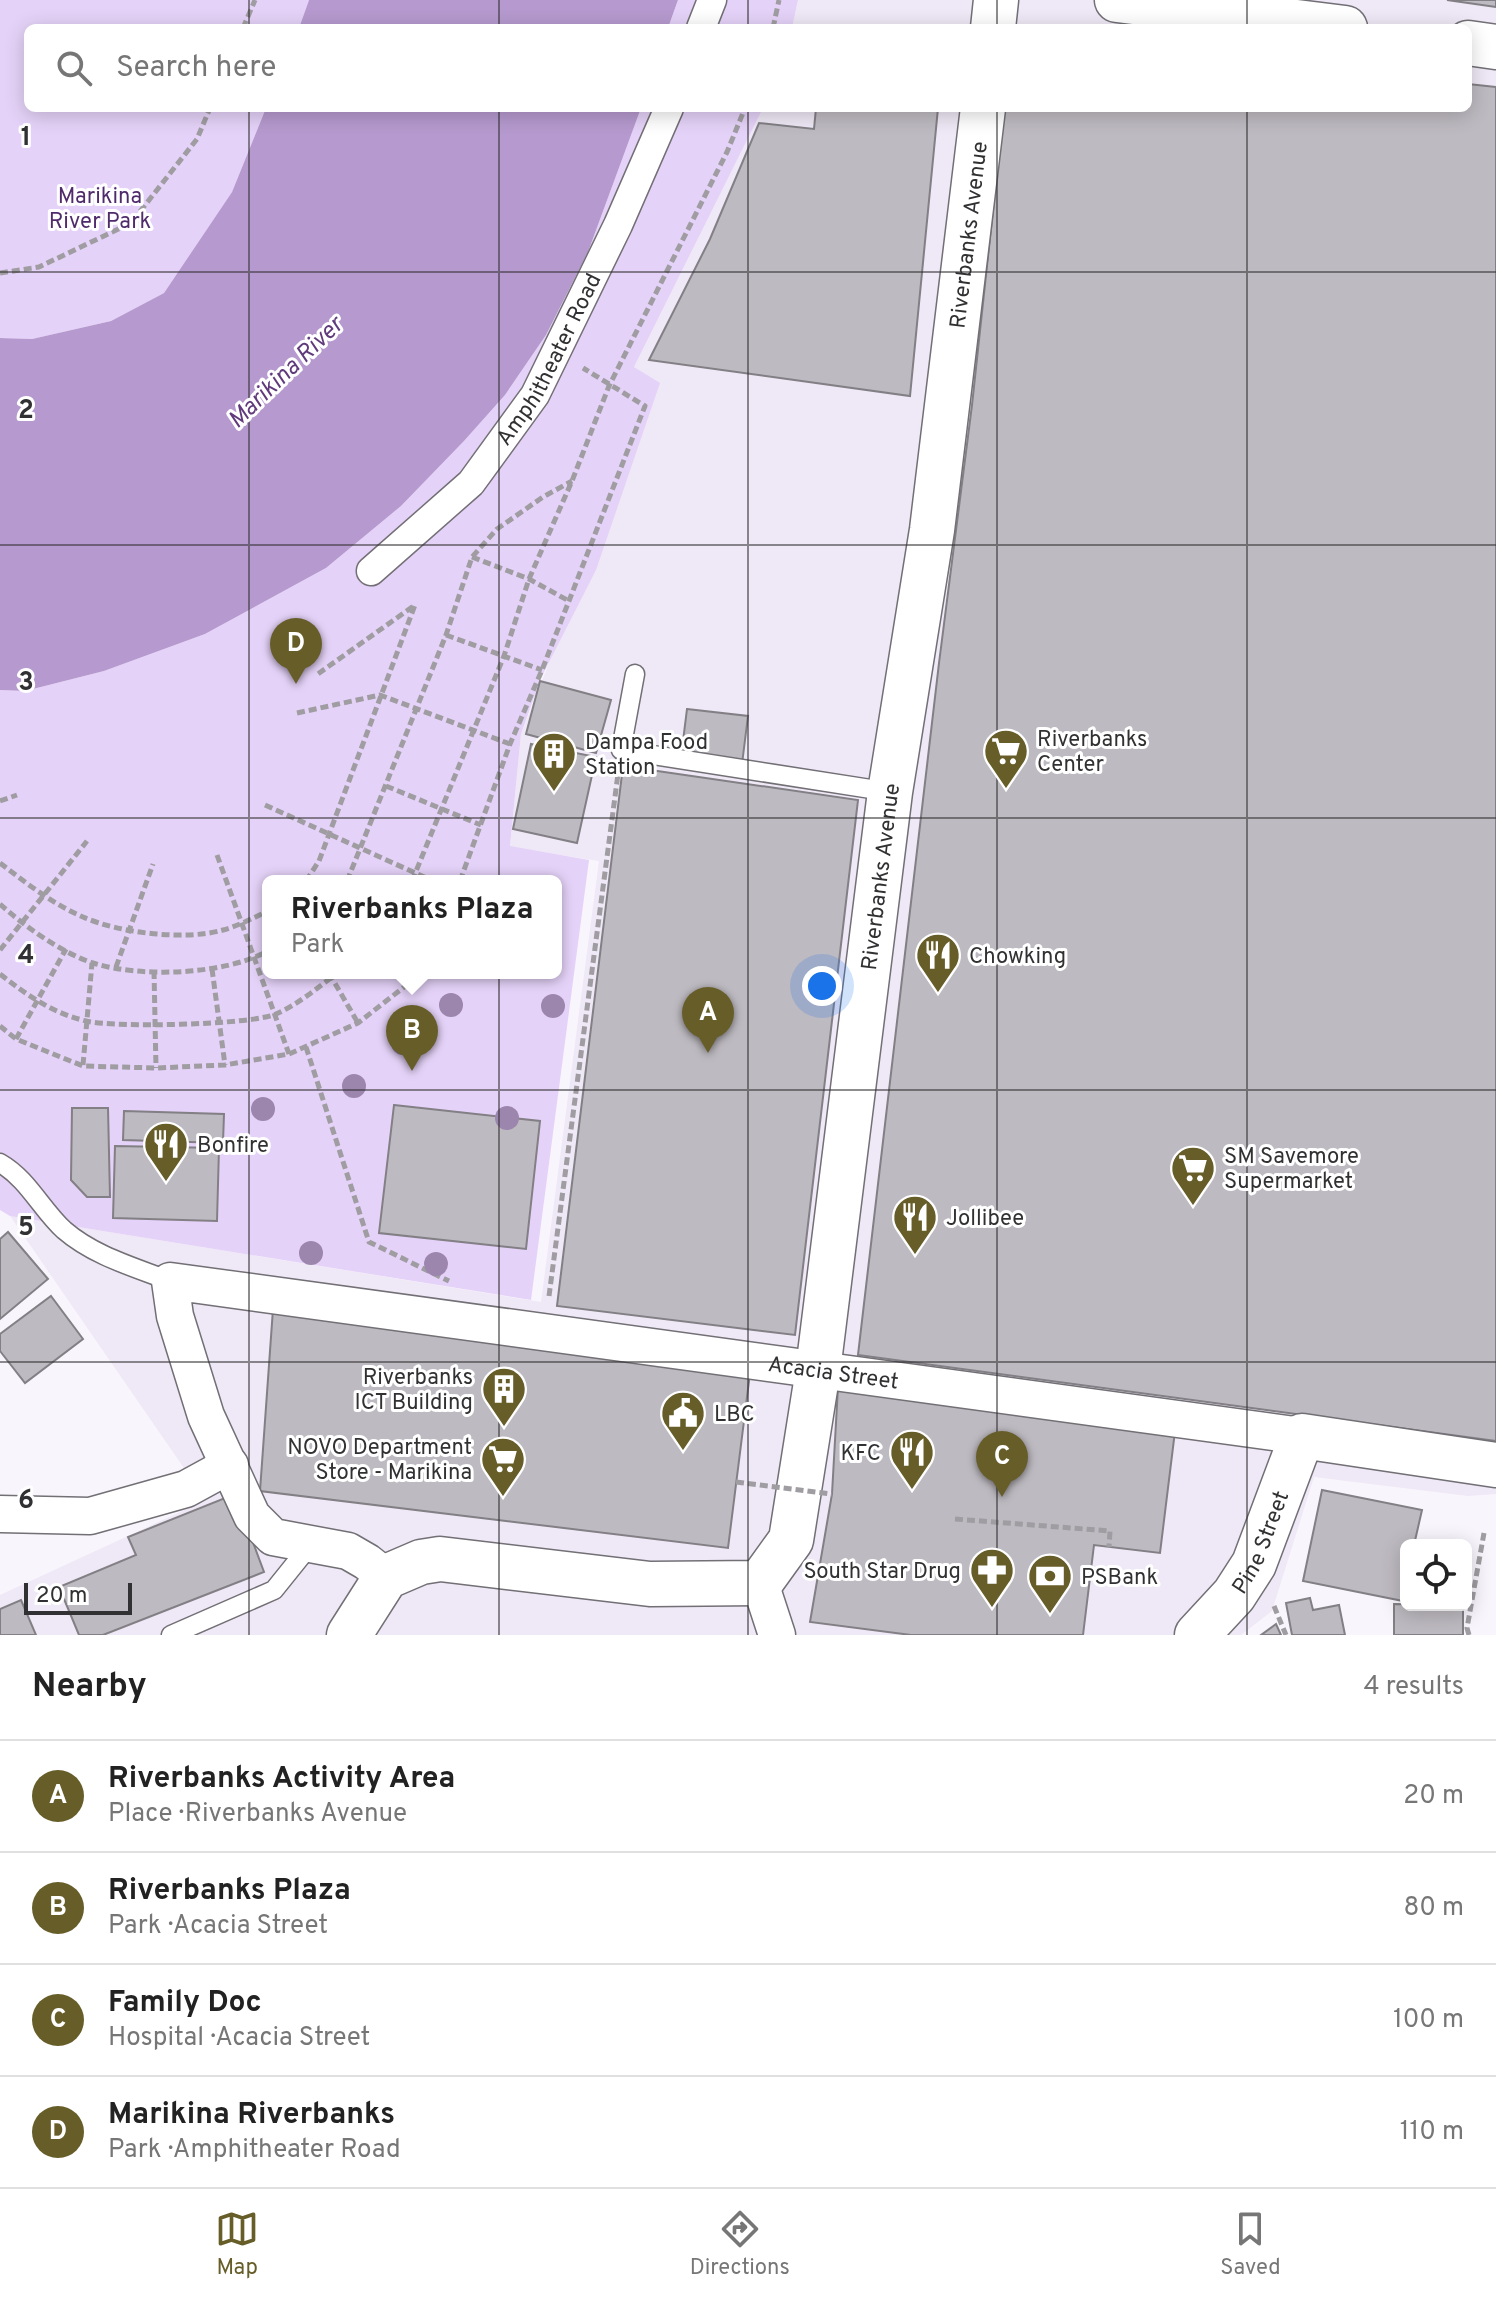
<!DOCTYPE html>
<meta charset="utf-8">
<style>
body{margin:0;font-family:Overpass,sans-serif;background:#f2f2f2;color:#222}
.controls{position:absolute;right:24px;bottom:24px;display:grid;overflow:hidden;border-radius:12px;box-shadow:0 4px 20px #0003}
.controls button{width:72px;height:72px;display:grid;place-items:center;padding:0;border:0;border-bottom:2px solid #e0e0e0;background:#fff;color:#222;font:40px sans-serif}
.scale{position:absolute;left:24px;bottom:20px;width:108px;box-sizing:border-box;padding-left:8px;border:4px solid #313032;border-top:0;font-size:22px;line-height:28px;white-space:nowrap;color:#313032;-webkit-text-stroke:6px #fff;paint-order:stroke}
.you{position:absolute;left:822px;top:986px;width:28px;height:28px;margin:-20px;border:6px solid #fff;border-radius:50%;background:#1a73e8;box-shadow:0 0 0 12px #1a73e833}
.badge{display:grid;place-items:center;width:52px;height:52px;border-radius:50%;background:#675d29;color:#fff;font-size:26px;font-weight:700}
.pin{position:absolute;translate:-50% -66px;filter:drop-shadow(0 2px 4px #0008)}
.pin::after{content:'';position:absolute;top:42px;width:28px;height:24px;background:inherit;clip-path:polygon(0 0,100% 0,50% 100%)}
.popup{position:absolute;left:262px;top:875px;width:300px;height:104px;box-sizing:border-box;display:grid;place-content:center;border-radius:12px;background:#fff;filter:drop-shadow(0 2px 6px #0005);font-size:26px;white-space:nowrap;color:#767676}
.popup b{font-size:30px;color:#222}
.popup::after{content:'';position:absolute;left:50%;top:100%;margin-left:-16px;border:16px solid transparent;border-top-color:#fff}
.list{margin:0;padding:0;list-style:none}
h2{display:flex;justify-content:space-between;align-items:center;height:104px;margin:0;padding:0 32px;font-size:34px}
h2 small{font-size:26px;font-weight:400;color:#767676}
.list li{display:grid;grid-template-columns:52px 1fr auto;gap:24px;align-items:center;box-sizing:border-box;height:112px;padding:0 32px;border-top:2px solid #e0e0e0}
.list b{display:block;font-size:30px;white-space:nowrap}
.list p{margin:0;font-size:26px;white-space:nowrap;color:#767676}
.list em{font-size:26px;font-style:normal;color:#767676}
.icon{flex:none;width:44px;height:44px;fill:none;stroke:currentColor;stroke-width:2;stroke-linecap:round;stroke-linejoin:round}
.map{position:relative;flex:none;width:1496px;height:1635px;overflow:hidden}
.search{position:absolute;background:#fff;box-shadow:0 4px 20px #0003;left:24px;right:24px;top:24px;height:88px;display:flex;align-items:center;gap:20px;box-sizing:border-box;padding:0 28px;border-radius:12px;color:#767676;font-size:30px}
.sheet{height:552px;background:#fff}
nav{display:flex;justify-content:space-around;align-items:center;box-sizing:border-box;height:112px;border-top:2px solid #e0e0e0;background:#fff;font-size:22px;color:#767676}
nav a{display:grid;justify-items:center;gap:4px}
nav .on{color:#675d29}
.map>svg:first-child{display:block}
.built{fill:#efe8f6}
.green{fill:#e5d2f8;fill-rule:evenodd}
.water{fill:#b69acf}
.building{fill:#bebac1;stroke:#827f85;stroke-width:2}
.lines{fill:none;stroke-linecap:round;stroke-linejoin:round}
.service-casing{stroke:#726f75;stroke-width:21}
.pedestrian-casing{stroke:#726f75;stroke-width:31}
.minor-casing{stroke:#726f75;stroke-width:39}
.tertiary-casing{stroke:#726f75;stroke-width:47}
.path{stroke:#9f9da1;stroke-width:5;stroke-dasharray:8 4;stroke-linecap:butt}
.service{stroke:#fff;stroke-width:18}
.pedestrian{stroke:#fff;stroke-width:28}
.minor{stroke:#fff;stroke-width:36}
.tertiary{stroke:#fff;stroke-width:44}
.path-bridge{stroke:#9f9da1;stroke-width:5;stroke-dasharray:8 4;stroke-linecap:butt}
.tree{fill:#9c86ad}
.grid{fill:none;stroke:#313032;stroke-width:2;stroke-opacity:0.55}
.labels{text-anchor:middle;stroke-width:6;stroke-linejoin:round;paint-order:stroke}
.park-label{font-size:22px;fill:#502b6c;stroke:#fff}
.street-label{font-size:22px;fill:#313032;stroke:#fff}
.poi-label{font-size:22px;fill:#313032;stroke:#fff;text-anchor:start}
.water-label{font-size:24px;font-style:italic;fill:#603a7c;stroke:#fff}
.grid-label{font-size:26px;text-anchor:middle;font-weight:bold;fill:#313032;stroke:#fff;stroke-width:6;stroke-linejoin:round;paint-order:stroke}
</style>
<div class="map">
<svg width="1496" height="1635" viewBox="0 0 1496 1635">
<rect width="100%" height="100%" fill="#f9f5fc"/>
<!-- built -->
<path class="built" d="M 798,0 L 1496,0 L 1496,1494 L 1468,1496 L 1314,1477 L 1272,1611 L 1241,1635 L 0,1635 L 0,1595 L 206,1500 L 10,1216 L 541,1302 L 599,861 L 510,847 L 521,734 L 659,384 L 634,367 L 763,108 L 1468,108 L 1468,28 L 792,28 Z"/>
<!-- green -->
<g class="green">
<path d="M 0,0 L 309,0 L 299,28 L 28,28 L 28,108 L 266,108 L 232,192 L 164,293 L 111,321 L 32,339 L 0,338 Z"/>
<path d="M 678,0 L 798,0 L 792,28 L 668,28 Z"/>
<path d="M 641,108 L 763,108 L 634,367 L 660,383 L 596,570 L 541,678 L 521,734 L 510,846 L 589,860 L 531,1300 L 10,1216 L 0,1210 L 0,690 L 25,691 L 104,671 L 205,634 L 326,568 L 401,506 L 464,441 L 505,395 L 546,335 L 588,252 ZM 268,881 L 556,881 L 556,973 L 268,973 Z"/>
</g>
<!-- water -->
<g class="water">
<path d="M 309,0 L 678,0 L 668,28 L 299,28 Z"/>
<path d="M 266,108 L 641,108 L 588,252 L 546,335 L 505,395 L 464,441 L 401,506 L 326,568 L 205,634 L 104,671 L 25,691 L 0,690 L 0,338 L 32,339 L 111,321 L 164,293 L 232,192 Z"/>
</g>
<!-- building -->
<g class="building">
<path d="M 1447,0 L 1496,0 L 1496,7 Z"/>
<path d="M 1468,84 L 1496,87 L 1496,1441 L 858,1355 L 939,663 L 972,405 L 1004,108 L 1468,108 Z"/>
<path d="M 816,108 L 938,108 L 910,396 L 649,360 L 710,239 L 759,123 L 814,129 Z"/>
<path d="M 540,681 L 611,700 L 596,753 L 526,734 Z"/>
<path d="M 687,709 L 748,716 L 742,764 L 681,757 Z"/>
<path d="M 531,744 L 596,757 L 577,843 L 513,829 Z"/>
<path d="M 623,766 L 858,800 L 795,1335 L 557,1306 Z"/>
<path d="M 394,1105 L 540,1121 L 526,1249 L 379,1233 Z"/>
<path d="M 72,1108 L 108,1108 L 110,1197 L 87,1197 L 71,1180 Z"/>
<path d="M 124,1111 L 224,1114 L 223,1143 L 123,1140 Z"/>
<path d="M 115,1146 L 219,1148 L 217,1221 L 113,1218 Z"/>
<path d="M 8,1232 L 48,1279 L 0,1319 L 0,1239 Z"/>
<path d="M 51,1296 L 83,1339 L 25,1383 L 0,1351 L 0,1334 Z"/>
<path d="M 273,1309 L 750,1373 L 728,1548 L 260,1491 Z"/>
<path d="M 838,1387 L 1175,1431 L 1160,1553 L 1094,1545 L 1083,1635 L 911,1635 L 810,1622 L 832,1494 Z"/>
<path d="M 1322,1490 L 1422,1510 L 1414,1545 L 1406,1545 L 1406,1586 L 1403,1601 L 1303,1581 Z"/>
<path d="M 235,1494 L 264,1572 L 103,1635 L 79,1635 L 59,1587 L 136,1555 L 128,1537 Z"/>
<path d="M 1310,1598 L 1313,1610 L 1339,1605 L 1345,1635 L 1292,1635 L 1286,1603 Z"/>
<path d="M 21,1600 L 36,1635 L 0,1635 L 0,1609 Z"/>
<path d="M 1394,1604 L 1463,1605 L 1463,1635 L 1394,1635 Z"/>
<path d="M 1276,1624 L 1281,1635 L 1261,1635 Z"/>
</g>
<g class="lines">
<!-- service casing -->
<g class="service-casing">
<g id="service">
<path d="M 635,674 L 621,750 L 890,792"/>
<path d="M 0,1163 C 28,1179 41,1209 64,1230 C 94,1256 134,1267 170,1281"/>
<path d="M 171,1635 L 274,1590 L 311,1544"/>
</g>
</g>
<!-- pedestrian casing -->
<g class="pedestrian-casing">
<g id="pedestrian">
<path d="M 701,28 L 712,0"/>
<path id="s1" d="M 371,571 L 471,483 L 535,395 L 618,225 L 669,108"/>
</g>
</g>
<!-- minor casing -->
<g class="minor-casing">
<g id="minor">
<path d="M 0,1514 L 90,1516 L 186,1489 L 230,1465"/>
<path id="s2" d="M 386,1577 L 367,1562 L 348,1551 L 273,1537 L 252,1516 L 206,1416 L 175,1316 L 170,1281 L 1302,1436"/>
<path d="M 760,1583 L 777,1635"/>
</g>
</g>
<!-- tertiary casing -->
<g class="tertiary-casing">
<g id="tertiary">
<path d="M 1117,0 L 1345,28"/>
<path d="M 993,28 L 996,0"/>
<path d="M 1468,43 L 1496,47"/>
<path id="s3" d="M 349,1635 L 386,1577 L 421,1562 L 440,1559 L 650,1584 L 760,1583 L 791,1540 L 818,1370 L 890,792 L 932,530 L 983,108"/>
<path id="s4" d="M 1197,1635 L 1234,1595 L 1254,1564 L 1302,1436 L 1496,1465"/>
</g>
</g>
<!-- path -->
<g class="path">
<path d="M 243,28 L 255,0"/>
<path d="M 773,28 L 779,0"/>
<path d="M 0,273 L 39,267 L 131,223 L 197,139 L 210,108"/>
<path d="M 472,557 L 529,579 L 569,601"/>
<path d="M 446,635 L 542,670"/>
<path d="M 297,713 L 380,695 L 510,744"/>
<path d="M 386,786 L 481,825"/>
<path d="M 0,801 L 17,795"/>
<path d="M 265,805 L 433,881"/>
<path d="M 217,855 L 289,1054"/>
<path d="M 0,863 C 26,883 53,904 83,917 C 119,933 185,941 223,930 C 238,926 253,918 268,911"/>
<path d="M 306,881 L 319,861 L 415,605 L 315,676"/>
<path d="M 347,881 L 446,635 L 472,557 L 497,529 L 543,497 L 572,481"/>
<path d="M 412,881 L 504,656 L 529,579 L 572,481 L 609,386 L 727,152 L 745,108"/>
<path d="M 460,881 L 510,744 L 542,670 L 645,406 L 583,368"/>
<path d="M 0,904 C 24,926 62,953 93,963 C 141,978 224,975 268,951"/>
<path d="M 0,950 L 87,841"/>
<path d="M 116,967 L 153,864"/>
<path d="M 212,969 L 225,1065"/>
<path d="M 154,971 L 156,1068"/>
<path d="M 329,973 L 358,1023"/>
<path d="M 0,974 C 27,995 52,1013 86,1021 C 114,1028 251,1025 276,1014 C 297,1005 319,987 337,973"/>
<path d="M 0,1026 L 16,1039 L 83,1066 L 156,1068 L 225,1065 L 289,1054 L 358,1023 L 422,973"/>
<path d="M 16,1039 L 66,949"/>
<path d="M 306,1047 L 369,1242 L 449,1281"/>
<path d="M 83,1065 L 92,963"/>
<path d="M 549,1296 L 618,774"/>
<path d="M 955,1519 L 1110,1531 L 1109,1547"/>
<path d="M 1274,1606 L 1286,1635"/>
<path d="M 1469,1635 L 1467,1628 L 1484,1533"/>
</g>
<!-- service -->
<use href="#service" class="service"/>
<!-- pedestrian -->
<use href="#pedestrian" class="pedestrian"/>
<!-- minor -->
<use href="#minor" class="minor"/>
<!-- tertiary -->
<use href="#tertiary" class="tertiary"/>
<!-- path-bridge -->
<path class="path-bridge" d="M 736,1482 L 832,1494"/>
</g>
<!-- trees -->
<g class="tree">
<circle cx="451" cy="1005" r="12"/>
<circle cx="553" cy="1006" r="12"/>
<circle cx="403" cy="1043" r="12"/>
<circle cx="354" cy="1086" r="12"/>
<circle cx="263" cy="1109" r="12"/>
<circle cx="507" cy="1118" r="12"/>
<circle cx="311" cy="1253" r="12"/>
<circle cx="436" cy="1264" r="12"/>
</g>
<!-- grid -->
<path class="grid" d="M 249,0 L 249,28M 499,0 L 499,28M 748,0 L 748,28M 997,0 L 997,28M 1247,0 L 1247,28M 249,108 L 249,1635M 499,108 L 499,1635M 748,108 L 748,1635M 997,108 L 997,1635M 1247,108 L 1247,1635M 0,272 L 1496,272M 0,545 L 1496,545M 0,818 L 1496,818M 0,1090 L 1496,1090M 0,1362 L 1496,1362"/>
<!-- icons -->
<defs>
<g id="supermarket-pin" transform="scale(2.3)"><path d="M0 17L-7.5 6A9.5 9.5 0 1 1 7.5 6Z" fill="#675d29" stroke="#fff"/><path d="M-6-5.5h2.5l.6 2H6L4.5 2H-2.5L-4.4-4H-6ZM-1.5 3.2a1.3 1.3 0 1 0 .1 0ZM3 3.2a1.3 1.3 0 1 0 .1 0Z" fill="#fff"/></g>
<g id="building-pin" transform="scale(2.3)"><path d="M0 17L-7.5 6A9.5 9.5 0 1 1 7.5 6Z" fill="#675d29" stroke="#fff"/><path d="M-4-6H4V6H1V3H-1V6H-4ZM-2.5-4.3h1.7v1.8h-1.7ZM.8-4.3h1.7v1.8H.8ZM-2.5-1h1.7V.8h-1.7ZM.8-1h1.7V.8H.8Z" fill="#fff"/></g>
<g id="restaurant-pin" transform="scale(2.3)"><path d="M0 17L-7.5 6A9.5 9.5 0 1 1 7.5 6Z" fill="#675d29" stroke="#fff"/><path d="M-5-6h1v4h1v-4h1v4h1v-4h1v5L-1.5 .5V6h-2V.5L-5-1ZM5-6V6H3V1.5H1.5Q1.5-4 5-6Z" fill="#fff"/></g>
<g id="civic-pin" transform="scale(2.3)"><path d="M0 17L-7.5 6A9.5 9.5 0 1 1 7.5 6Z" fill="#675d29" stroke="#fff"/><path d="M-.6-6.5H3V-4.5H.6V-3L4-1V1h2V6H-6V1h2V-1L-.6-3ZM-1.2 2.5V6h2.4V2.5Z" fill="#fff"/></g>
<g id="pharmacy-pin" transform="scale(2.3)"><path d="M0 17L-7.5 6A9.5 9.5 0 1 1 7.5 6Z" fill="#675d29" stroke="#fff"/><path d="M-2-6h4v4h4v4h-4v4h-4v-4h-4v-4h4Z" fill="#fff"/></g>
<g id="bank-pin" transform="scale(2.3)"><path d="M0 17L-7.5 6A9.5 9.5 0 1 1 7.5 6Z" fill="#675d29" stroke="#fff"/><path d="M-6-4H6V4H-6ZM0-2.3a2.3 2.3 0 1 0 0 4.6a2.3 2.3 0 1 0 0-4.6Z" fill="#fff"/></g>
</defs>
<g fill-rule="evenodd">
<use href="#supermarket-pin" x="1006" y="751"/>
<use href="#building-pin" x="554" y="754"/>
<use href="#restaurant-pin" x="938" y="955"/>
<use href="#restaurant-pin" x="166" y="1144"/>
<use href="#supermarket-pin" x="1193" y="1168"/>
<use href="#restaurant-pin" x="915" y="1217"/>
<use href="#building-pin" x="504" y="1389"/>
<use href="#civic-pin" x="683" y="1413"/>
<use href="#restaurant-pin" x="912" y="1452"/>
<use href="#supermarket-pin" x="503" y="1459"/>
<use href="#pharmacy-pin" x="992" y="1570"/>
<use href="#bank-pin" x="1050" y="1576"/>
</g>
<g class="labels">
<!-- park labels -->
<g class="park-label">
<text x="100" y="203">Marikina<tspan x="100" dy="25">River Park</tspan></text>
</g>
<!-- street labels -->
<g class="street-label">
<text dy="8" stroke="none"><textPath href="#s3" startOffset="1818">Riverbanks Avenue</textPath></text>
<text dy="8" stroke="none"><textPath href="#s1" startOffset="280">Amphitheater Road</textPath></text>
<text dy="8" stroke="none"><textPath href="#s3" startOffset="1170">Riverbanks Avenue</textPath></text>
<text dy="8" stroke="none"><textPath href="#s2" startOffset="1072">Acacia Street</textPath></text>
<text dy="8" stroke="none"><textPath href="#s4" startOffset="114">Pine Street</textPath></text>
</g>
<!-- poi labels -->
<g class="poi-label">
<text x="1037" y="746">Riverbanks<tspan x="1037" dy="25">Center</tspan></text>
<text x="585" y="749">Dampa Food<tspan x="585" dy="25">Station</tspan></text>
<text x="969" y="963">Chowking</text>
<text x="197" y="1152">Bonfire</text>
<text x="1224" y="1163">SM Savemore<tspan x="1224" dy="25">Supermarket</tspan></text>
<text x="946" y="1225">Jollibee</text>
<text x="473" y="1384" text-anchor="end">Riverbanks<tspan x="473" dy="25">ICT Building</tspan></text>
<text x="714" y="1421">LBC</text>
<text x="472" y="1454" text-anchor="end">NOVO Department<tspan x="472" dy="25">Store - Marikina</tspan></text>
<text x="881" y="1460" text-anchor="end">KFC</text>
<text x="961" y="1578" text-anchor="end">South Star Drug</text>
<text x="1081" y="1584">PSBank</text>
</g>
<!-- water labels -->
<g class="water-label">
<text transform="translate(285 372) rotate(-44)" y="8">Marikina River</text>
</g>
</g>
<g class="grid-label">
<text x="26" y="145">1</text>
<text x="26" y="418">2</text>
<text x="26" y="690">3</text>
<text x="26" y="963">4</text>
<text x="26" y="1235">5</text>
<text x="26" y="1508">6</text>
</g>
</svg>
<div class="controls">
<button><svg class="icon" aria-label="locate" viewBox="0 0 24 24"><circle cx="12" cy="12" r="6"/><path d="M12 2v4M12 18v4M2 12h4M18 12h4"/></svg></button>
</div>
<div class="scale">20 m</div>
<div class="you"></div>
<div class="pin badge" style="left:708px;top:1053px">A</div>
<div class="pin badge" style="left:412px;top:1071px">B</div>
<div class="popup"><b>Riverbanks Plaza</b>Park</div>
<div class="pin badge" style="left:1002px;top:1497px">C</div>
<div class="pin badge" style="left:296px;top:684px">D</div>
<div class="search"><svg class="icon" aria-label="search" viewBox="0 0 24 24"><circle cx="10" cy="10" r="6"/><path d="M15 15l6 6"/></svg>Search here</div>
</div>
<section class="sheet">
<h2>Nearby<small>4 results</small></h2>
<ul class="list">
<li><span class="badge">A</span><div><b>Riverbanks Activity Area</b><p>Place · Riverbanks Avenue</p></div><em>20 m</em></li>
<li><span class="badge">B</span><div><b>Riverbanks Plaza</b><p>Park · Acacia Street</p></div><em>80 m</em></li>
<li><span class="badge">C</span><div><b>Family Doc</b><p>Hospital · Acacia Street</p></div><em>100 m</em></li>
<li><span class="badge">D</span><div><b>Marikina Riverbanks</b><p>Park · Amphitheater Road</p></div><em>110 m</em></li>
</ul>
</section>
<nav>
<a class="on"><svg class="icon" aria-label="map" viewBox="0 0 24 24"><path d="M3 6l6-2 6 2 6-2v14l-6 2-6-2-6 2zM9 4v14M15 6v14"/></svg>Map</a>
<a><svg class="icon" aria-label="directions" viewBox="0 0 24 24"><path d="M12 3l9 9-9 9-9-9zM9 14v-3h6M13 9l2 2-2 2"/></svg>Directions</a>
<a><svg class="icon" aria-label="saved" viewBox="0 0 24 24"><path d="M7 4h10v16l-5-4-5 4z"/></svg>Saved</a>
</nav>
